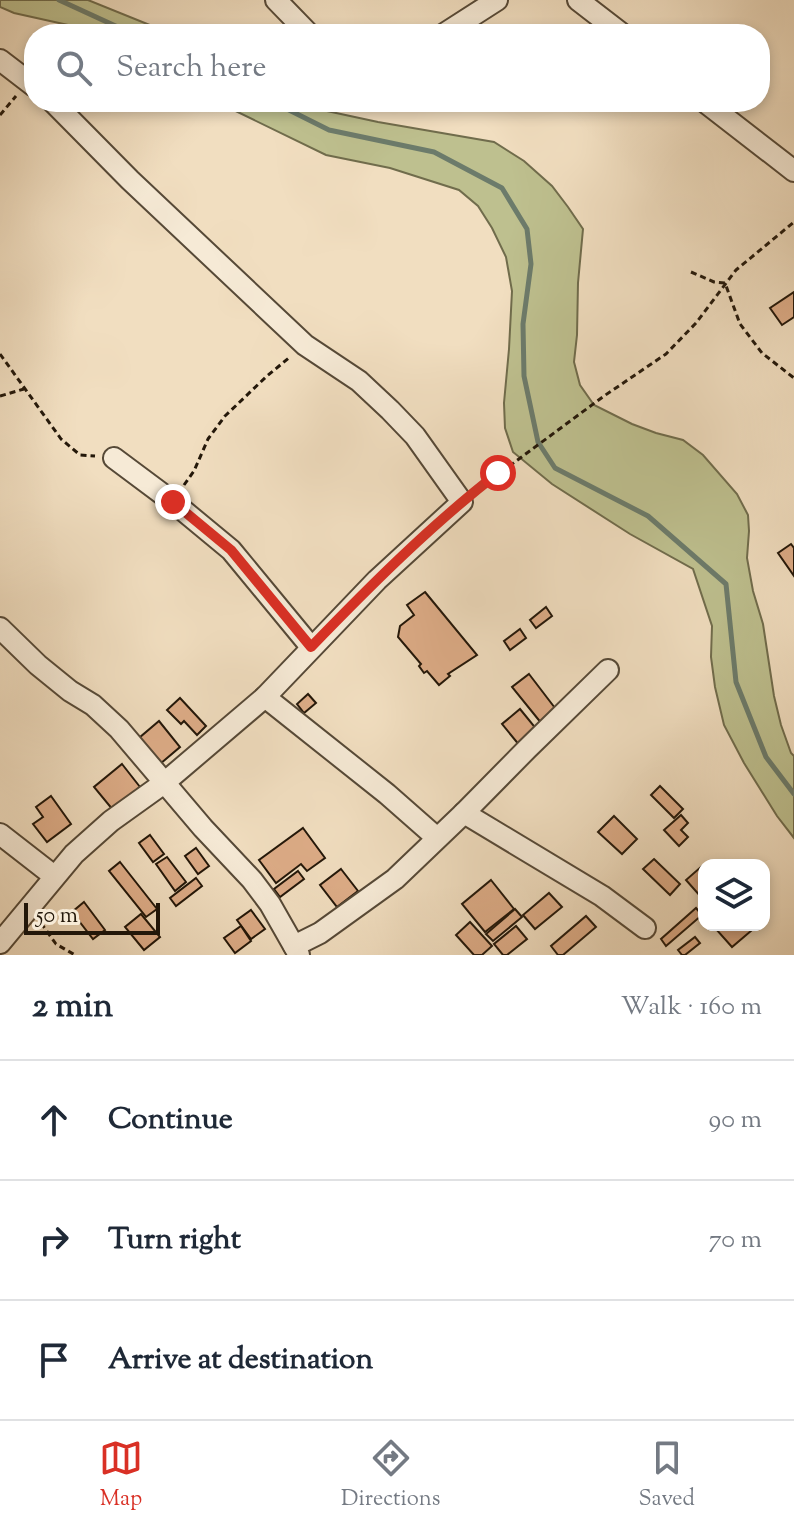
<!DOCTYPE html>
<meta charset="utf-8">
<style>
body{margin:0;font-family:"Sorts Mill Goudy",serif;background:#f6f6f7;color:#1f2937}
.controls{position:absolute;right:24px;bottom:24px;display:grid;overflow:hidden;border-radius:16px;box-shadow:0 4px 12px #0003}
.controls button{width:72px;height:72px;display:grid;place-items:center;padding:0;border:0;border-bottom:2px solid #e0e1e3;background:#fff;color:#1f2937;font:40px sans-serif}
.scale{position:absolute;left:24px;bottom:20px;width:136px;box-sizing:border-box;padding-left:8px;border:4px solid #231709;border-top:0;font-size:22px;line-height:28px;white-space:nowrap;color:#231709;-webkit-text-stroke:6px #f6ead6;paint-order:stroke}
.stop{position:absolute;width:24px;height:24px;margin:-18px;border:6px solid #d93025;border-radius:50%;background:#fff}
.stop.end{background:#d93025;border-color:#fff;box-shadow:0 2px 8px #0008}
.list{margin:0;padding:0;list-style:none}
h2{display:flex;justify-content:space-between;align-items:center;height:104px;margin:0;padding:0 32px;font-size:34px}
h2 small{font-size:26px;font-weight:400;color:#747a83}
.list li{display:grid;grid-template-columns:52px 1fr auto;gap:24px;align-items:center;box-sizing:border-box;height:120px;padding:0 32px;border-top:2px solid #e0e1e3}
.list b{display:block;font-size:30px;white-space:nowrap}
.list em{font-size:26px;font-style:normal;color:#747a83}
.icon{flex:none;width:44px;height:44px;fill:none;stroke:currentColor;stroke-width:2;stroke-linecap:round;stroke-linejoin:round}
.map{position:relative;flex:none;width:794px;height:955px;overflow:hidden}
.search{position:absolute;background:#fff;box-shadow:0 4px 12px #0003;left:24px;right:24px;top:24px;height:88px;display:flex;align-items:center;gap:20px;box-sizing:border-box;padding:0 28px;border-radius:32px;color:#747a83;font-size:30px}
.sheet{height:464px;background:#fff}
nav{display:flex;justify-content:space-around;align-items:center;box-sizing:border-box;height:112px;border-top:2px solid #e0e1e3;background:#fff;font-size:22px;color:#747a83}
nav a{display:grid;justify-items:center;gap:4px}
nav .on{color:#d93025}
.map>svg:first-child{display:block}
.green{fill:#bec08f;stroke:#706c4c;stroke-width:2}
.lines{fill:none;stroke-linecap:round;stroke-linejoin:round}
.stream{stroke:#6c7b6b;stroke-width:5}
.building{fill:#ddac87;stroke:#231709;stroke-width:2}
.street-casing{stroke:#564937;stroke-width:24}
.path{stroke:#231709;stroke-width:3;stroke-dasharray:6 4;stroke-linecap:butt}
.street{stroke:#f6ead6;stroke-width:20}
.route{stroke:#d93025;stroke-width:10}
</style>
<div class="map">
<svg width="794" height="955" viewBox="0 0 794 955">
<rect width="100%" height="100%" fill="#f1dec0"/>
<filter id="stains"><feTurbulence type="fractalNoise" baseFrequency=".0025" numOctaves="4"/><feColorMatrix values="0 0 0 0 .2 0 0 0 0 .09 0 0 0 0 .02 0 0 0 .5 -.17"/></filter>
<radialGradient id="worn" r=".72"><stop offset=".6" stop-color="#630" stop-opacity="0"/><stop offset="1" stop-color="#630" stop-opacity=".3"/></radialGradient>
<!-- green -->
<g class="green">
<path d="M 0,0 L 88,0 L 172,34 L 88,34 L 68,25 L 14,13 L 0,7 Z"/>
<path d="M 217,102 L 300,102 L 313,108 L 378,122 L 494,142 L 524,161 L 552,186 L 568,207 L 583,229 L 578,283 L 577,335 L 574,362 L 580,385 L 594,405 L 632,424 L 656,433 L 683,440 L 703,455 L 737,494 L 748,515 L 749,531 L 747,558 L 753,591 L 763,624 L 774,696 L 781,725 L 791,753 L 794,756 L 794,838 L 777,816 L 744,763 L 724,725 L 715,687 L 711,657 L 712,626 L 693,569 L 630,534 L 552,484 L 513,452 L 505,428 L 504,403 L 509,349 L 512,291 L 506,257 L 492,228 L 478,206 L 459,190 L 390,168 L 326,155 Z"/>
</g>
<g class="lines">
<!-- stream -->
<g class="stream">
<path d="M 59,0 L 133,34"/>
<path d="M 273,102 L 329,130 L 434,152 L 502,188 L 527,229 L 531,264 L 523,324 L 524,376 L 538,442 L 555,468 L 648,516 L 726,584 L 736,682 L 766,757 L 794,794"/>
</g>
</g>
<!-- building -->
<g class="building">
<path d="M 794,292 L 794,317 L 782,325 L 770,308 Z"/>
<path d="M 791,544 L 794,548 L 794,576 L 778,553 Z"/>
<path d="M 425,592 L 477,655 L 448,674 L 450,676 L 439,685 L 427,671 L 424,673 L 419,666 L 421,664 L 398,637 L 400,626 L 414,615 L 407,605 Z"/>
<path d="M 546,607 L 552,616 L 536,628 L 530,620 Z"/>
<path d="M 520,629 L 526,638 L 510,650 L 504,641 Z"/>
<path d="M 529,674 L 558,712 L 542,724 L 512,687 Z"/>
<path d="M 308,694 L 316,703 L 304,713 L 297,704 Z"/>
<path d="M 180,698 L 206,726 L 197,735 L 184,721 L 181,724 L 167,710 Z"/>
<path d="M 520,709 L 538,731 L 520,746 L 502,724 Z"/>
<path d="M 159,721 L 180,747 L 160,764 L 139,738 Z"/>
<path d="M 122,764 L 140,787 L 113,810 L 94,787 Z"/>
<path d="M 660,786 L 683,809 L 674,818 L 651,795 Z"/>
<path d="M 51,796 L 71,824 L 47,842 L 33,824 L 43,817 L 36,807 Z"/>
<path d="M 681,815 L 688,823 L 681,830 L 688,837 L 679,846 L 664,830 Z"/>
<path d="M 614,816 L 637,839 L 622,854 L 598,832 Z"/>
<path d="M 303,828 L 325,858 L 307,871 L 301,864 L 276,883 L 259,860 Z"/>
<path d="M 150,835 L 164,854 L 153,862 L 139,843 Z"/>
<path d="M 196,848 L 209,866 L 198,874 L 185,856 Z"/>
<path d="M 167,857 L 186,882 L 175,891 L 156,864 Z"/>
<path d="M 654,859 L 680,884 L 670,895 L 643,869 Z"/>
<path d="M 120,862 L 157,909 L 146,917 L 109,871 Z"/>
<path d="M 702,866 L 704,868 L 704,895 L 701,897 L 686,880 Z"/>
<path d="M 341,869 L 358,891 L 337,907 L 320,885 Z"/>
<path d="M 298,871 L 304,879 L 280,897 L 274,889 Z"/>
<path d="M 196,878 L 202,886 L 176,906 L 170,898 Z"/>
<path d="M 491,880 L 514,909 L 485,932 L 462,904 Z"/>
<path d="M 549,893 L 562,907 L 535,929 L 523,915 Z"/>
<path d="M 84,902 L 105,930 L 93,939 L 72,912 Z"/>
<path d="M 696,908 L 702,915 L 666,946 L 661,939 Z"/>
<path d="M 515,909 L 522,917 L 493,941 L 486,934 Z"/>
<path d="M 251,910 L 265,929 L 251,939 L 237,920 Z"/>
<path d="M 141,914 L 160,937 L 144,950 L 125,927 Z"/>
<path d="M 586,916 L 596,927 L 563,955 L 558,955 L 551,946 Z"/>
<path d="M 470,922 L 492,946 L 482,955 L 474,955 L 456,935 Z"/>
<path d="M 719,925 L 737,926 L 758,925 L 732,947 L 715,928 Z"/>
<path d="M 241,926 L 251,941 L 235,953 L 224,938 Z"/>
<path d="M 516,926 L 527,939 L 507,955 L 503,955 L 494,944 Z"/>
<path d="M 695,937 L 700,943 L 685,955 L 682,955 L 678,950 Z"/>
</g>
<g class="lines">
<!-- street casing -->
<g class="street-casing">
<g id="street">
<path d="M 276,0 L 309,34"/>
<path d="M 578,0 L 622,34"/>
<path d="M 444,34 L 497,0"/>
<path d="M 0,60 L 34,86"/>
<path d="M 705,102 L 794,171"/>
<path d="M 114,458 L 173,502 L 231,550 L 311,647"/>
<path d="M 0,628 L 38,665 L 70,691 L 93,705 L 119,729 L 203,828 L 252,880 L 270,904 L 299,955"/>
<path d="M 265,697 L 387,794 L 437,838"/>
<path d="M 464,813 L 602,896 L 645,928"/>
<path d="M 0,834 L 54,876"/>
<path d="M 0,943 L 74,854 L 111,821 L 164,783 L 265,697 L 377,580 L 462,502 L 415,436 L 390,410 L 359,381 L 305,345 L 130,180 L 53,102"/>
<path d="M 294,946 L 320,933 L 395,879 L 464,813 L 527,749 L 608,670"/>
</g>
</g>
<!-- path -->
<g class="path">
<path d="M 0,115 L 16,96"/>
<path d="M 691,272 L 714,282 L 725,283 L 740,324 L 762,353 L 794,378"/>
<path d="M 0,354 L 61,439 L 80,455 L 95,456"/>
<path d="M 0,396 L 24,389"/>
<path d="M 184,485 L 194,471 L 208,439 L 225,416 L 267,376 L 290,357"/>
<path d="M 477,490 L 604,396 L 666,354 L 696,323 L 736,270 L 794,222"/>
<path d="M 41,923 L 56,944 L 75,955"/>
</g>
<!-- street -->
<use href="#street" class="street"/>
</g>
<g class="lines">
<!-- route -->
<path class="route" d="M 173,502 L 231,550 L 311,647 C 370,586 431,525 498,473"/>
</g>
<rect width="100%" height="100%" filter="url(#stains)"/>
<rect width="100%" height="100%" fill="url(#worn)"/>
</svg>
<div class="controls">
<button><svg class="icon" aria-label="layers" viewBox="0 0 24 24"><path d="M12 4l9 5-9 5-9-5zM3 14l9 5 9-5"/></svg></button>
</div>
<div class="scale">50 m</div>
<div class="stop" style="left:498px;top:473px"></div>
<div class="stop end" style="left:173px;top:502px"></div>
<div class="search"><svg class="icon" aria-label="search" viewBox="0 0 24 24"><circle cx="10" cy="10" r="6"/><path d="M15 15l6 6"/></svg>Search here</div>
</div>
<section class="sheet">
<h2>2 min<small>Walk · 160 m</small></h2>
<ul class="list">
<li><svg class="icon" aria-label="ahead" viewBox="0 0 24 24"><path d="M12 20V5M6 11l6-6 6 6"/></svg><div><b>Continue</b></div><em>90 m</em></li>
<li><svg class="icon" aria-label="right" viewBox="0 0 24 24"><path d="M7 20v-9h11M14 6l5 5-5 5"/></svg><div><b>Turn right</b></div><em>70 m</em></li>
<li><svg class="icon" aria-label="arrive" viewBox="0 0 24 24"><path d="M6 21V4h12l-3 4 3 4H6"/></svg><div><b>Arrive at destination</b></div></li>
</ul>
</section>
<nav>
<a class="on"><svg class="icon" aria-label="map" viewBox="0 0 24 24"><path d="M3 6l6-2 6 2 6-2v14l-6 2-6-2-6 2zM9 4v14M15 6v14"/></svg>Map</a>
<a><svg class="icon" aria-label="directions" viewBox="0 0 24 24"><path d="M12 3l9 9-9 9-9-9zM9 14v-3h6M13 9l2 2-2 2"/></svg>Directions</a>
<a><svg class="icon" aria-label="saved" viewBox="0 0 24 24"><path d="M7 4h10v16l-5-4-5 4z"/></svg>Saved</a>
</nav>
